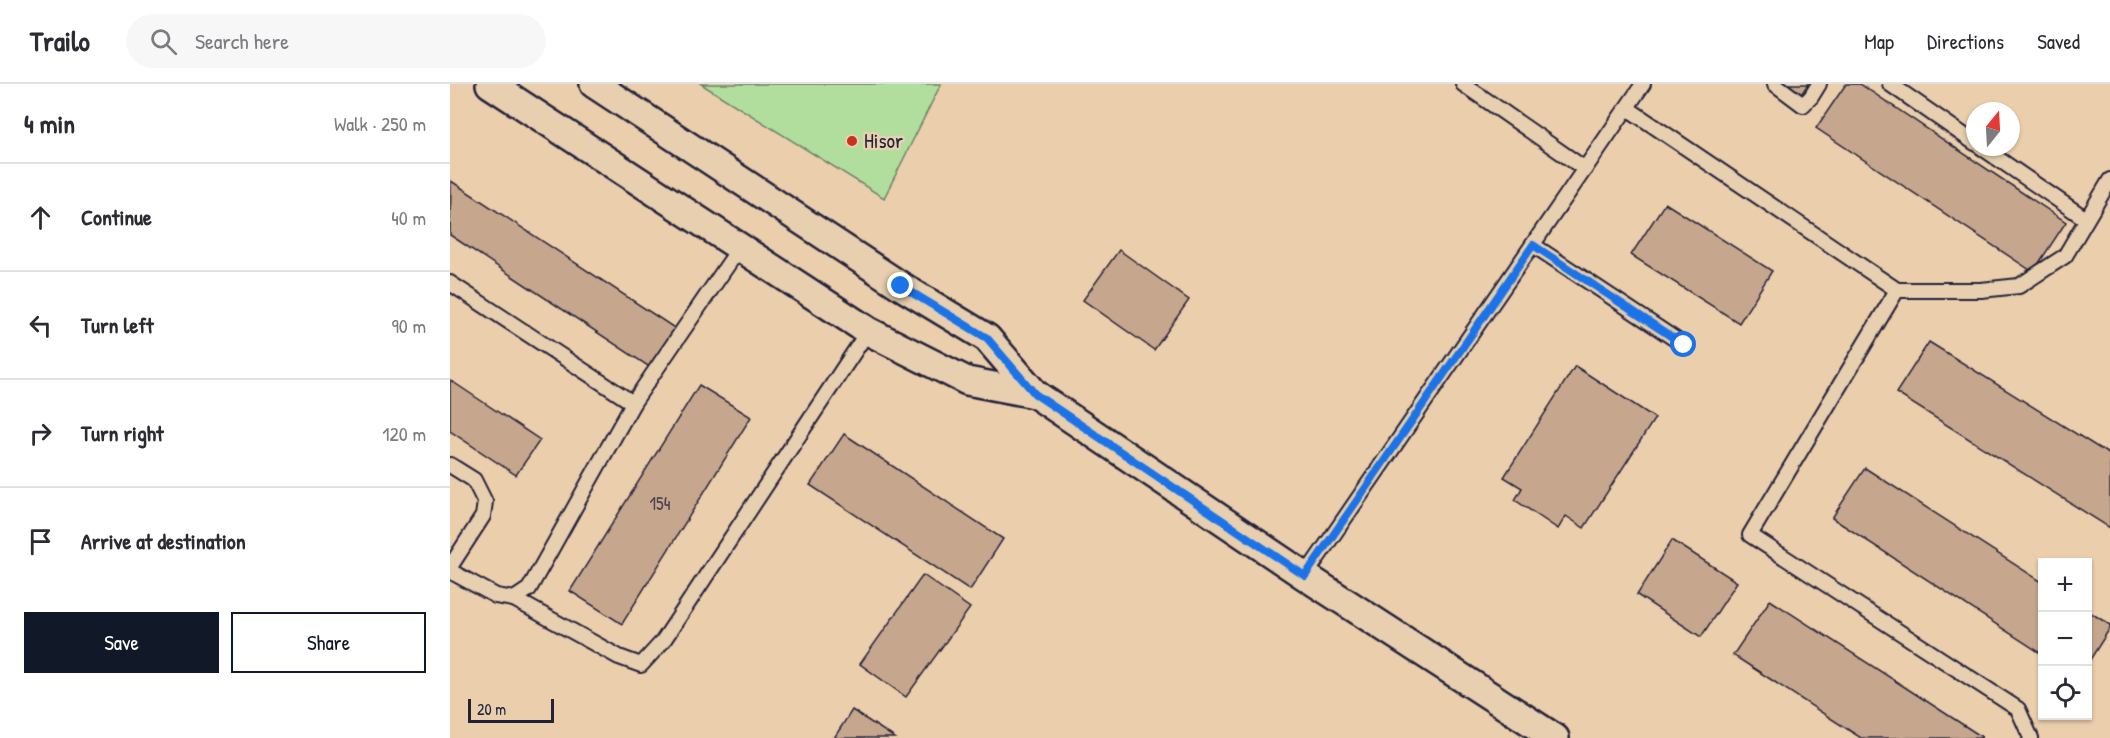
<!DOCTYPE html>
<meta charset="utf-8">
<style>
body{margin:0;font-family:"Patrick Hand",sans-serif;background:#f7f7f7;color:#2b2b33}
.controls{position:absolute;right:18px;bottom:18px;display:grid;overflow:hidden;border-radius:0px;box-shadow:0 2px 4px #0004}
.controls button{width:54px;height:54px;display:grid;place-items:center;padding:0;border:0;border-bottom:2px solid #e1e1e2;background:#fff;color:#2b2b33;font:30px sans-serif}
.compass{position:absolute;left:1516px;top:18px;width:54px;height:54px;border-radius:50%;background:#fff;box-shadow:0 2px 4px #0004;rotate:18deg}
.scale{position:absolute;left:18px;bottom:15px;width:86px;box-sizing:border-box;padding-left:6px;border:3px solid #22223b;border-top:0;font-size:16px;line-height:21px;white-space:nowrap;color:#22223b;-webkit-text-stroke:4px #e7cfaf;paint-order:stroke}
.stop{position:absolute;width:18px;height:18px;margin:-14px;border:4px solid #1a73e8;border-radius:50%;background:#fff}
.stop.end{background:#1a73e8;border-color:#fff;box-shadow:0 2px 6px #0008}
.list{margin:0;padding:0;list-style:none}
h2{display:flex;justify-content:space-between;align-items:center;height:78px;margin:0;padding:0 24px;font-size:26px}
h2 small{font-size:20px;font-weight:400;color:#7c7c81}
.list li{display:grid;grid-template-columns:39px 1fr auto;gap:18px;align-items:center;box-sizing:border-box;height:108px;padding:0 24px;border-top:2px solid #e1e1e2}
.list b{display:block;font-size:22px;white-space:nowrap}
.list em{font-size:20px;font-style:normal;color:#7c7c81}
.actions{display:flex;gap:12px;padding:18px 24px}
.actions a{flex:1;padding:14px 0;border:2px solid #111827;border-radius:0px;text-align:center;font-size:21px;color:#111827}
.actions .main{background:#111827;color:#fff}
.icon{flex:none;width:33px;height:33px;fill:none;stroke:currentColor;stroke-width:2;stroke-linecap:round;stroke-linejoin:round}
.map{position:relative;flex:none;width:1660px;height:654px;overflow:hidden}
header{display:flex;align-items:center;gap:36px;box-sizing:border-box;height:84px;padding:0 30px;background:#fff;border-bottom:2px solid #e1e1e2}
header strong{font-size:28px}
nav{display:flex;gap:33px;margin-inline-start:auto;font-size:21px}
.search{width:420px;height:54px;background:#f7f7f7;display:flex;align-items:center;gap:15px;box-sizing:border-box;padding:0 21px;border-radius:33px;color:#7c7c81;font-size:22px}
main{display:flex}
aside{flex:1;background:#fff}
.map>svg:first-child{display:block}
.green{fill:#b1de9c;stroke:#6a806c;stroke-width:1.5}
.building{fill:#c6a78d;stroke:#22223b;stroke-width:1.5}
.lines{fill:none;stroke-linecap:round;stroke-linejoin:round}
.service-casing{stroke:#22223b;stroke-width:18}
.minor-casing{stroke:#22223b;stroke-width:32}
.service{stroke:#e7cfaf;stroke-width:14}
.minor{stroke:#e7cfaf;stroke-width:27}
.route{stroke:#1a73e8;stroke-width:8}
.poi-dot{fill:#c8321e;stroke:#e7cfaf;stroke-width:2}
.labels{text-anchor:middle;stroke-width:5;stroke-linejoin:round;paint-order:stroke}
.number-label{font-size:18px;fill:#4b4350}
.poi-label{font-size:21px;fill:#22223b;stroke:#e7cfaf;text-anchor:start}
</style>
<header>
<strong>Trailo</strong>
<div class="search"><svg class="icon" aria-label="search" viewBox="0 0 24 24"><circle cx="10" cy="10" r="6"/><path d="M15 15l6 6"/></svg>Search here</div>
<nav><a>Map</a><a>Directions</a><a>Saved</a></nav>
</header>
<main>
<aside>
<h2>4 min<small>Walk · 250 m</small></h2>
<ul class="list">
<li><svg class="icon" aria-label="ahead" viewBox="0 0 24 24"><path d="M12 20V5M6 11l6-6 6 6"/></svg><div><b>Continue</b></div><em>40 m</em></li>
<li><svg class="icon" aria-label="left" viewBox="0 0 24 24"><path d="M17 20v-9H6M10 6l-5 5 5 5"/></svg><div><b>Turn left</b></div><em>90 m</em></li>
<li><svg class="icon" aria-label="right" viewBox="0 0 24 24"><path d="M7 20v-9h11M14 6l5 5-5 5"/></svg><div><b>Turn right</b></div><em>120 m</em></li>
<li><svg class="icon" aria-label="arrive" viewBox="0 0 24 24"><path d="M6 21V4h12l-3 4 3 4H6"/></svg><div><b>Arrive at destination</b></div></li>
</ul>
<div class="actions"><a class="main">Save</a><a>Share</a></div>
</aside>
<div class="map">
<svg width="1660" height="654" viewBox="0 0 1660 654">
<rect width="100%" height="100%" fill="#ebceac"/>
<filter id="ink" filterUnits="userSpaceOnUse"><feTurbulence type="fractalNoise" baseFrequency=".0167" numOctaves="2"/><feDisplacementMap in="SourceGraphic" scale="12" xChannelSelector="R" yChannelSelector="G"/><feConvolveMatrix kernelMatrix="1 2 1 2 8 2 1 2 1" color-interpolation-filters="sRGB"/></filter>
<g filter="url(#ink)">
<!-- green -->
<path class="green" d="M 251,0 L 491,0 L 434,114 Z"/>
<!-- building -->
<g class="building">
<path d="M 1332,0 L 1358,0 L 1350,12 Z"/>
<path d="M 1396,0 L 1410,0 L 1616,138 L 1583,188 L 1366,44 Z"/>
<path d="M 1,97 L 229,247 L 204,286 L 0,151 Z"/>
<path d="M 1215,119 L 1322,187 L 1289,239 L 1181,171 Z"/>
<path d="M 669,166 L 739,216 L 704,266 L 633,216 Z"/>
<path d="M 1479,258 L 1660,371 L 1660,444 L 1446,309 Z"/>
<path d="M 1125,282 L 1205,334 L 1134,444 L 1116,432 L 1108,445 L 1065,416 L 1072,404 L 1054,393 Z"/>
<path d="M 0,296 L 90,356 L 66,391 L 0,347 Z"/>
<path d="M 249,301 L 301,333 L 172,540 L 120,507 Z"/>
<path d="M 394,350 L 553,455 L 520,506 L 360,401 Z"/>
<path d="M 1415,384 L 1592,498 L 1592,570 L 1382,434 Z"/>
<path d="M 1222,456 L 1287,498 L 1251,553 L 1187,511 Z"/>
<path d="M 473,491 L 520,524 L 456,613 L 410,580 Z"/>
<path d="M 1320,516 L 1532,653 L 1531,654 L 1411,654 L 1283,571 Z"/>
<path d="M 1638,527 L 1660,541 L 1660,544 L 1638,579 Z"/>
<path d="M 402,626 L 445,654 L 384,654 Z"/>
</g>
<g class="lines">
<!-- service casing -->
<g class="service-casing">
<g id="service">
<path d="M 1013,0 L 1135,85"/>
<path d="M 1325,0 L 1353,21 L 1361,13 L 1369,0"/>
<path d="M 1440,0 L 1525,59"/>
<path d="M 1177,24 L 1447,206 L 1300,451 L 1568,625 L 1581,654"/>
<path d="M 1531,63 L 1636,135"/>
<path d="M 1083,161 L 1234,261"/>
<path d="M 0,199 L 183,319"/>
<path d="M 1447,206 L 1531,206 L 1569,202 L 1615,172 L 1660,96"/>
<path d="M 0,381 L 24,396 L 35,418 L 33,432 L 0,483"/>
<path d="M 0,487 L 46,512 L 64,515 L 79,505 L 183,319 L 290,163"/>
<path d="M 855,492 L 1193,0"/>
<path d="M 64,515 L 169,573 L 191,581 L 213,557 L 418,247"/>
</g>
</g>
<!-- minor casing -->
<g class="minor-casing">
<g id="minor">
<path d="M 40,0 L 418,247 L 517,297 L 585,310"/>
<path d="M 144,0 L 451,202 L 537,254 L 585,310 L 855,492 L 1105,654"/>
</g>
</g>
<!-- service -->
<use href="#service" class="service"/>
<!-- minor -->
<use href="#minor" class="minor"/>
</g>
</g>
<g class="lines" filter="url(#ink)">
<!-- route -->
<path class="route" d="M 451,202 L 537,254 L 585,310 L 855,492 L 1083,161 L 1234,261"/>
</g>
<!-- markers -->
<circle class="poi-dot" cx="402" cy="57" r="6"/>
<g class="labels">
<!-- number labels -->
<g class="number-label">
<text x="210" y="426">154</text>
</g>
<!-- poi labels -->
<g class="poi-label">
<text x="414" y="64">Hisor</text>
</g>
</g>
</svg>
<div class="controls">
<button>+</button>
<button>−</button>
<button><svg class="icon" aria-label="locate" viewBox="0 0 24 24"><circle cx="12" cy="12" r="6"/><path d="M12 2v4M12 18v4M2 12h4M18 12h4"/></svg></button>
</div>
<svg class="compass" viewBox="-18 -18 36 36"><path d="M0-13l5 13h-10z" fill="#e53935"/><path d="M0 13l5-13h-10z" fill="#7c7c81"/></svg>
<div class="scale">20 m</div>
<div class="stop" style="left:1234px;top:261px"></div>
<div class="stop end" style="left:451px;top:202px"></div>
</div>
</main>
